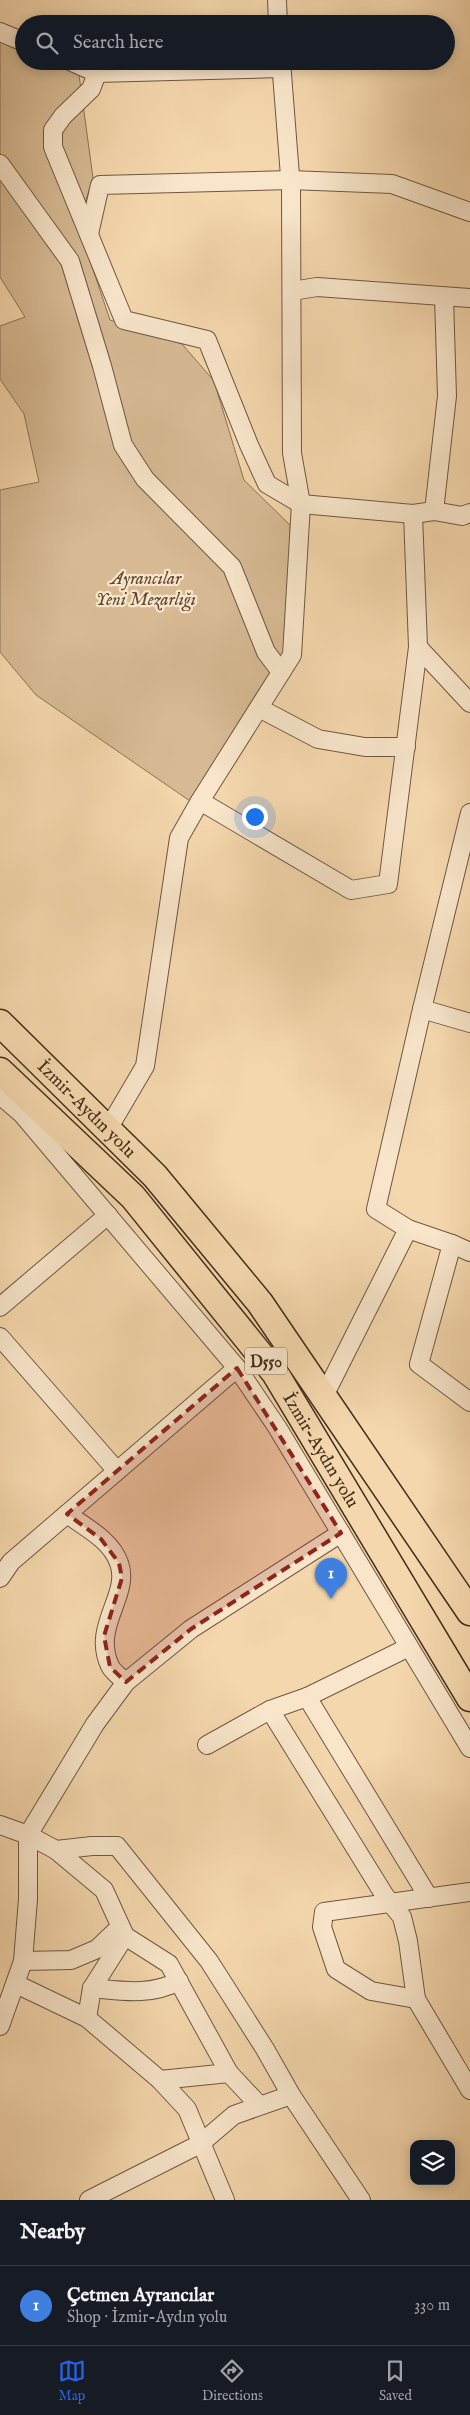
<!DOCTYPE html>
<meta charset="utf-8">
<style>
body{margin:0;font-family:"IM FELL English",serif;background:#242831;color:#f1f3f6}
.controls{position:absolute;right:15px;bottom:15px;display:grid;overflow:hidden;border-radius:10px;box-shadow:0 2px 12px #0003}
.controls button{width:45px;height:45px;display:grid;place-items:center;padding:0;border:0;border-bottom:1px solid #363941;background:#171b24;color:#f1f3f6;font:25px sans-serif}
.you{position:absolute;left:254px;top:816px;width:18px;height:18px;margin:-12px;border:4px solid #fff;border-radius:50%;background:#1a73e8;box-shadow:0 0 0 8px #1a73e833}
.badge{display:grid;place-items:center;width:32px;height:32px;border-radius:50%;background:#2563eb;color:#fff;font-size:16px;font-weight:700}
.pin{position:absolute;translate:-50% -41px;filter:drop-shadow(0 1px 2px #0008)}
.pin::after{content:'';position:absolute;top:26px;width:18px;height:15px;background:inherit;clip-path:polygon(0 0,100% 0,50% 100%)}
.list{margin:0;padding:0;list-style:none}
h2{display:flex;justify-content:space-between;align-items:center;height:65px;margin:0;padding:0 20px;font-size:21px}
h2 small{font-size:16px;font-weight:400;color:#9ea1a6}
.list li{display:grid;grid-template-columns:32px 1fr auto;gap:15px;align-items:center;box-sizing:border-box;height:80px;padding:0 20px;border-top:1px solid #363941}
.list b{display:block;font-size:19px;white-space:nowrap}
.list p{margin:0;font-size:16px;white-space:nowrap;color:#9ea1a6}
.list em{font-size:16px;font-style:normal;color:#9ea1a6}
.icon{flex:none;width:28px;height:28px;fill:none;stroke:currentColor;stroke-width:2;stroke-linecap:round;stroke-linejoin:round}
.map{position:relative;flex:none;width:470px;height:2200px;overflow:hidden}
.search{position:absolute;background:#171b24;box-shadow:0 2px 12px #0003;left:15px;right:15px;top:15px;height:55px;display:flex;align-items:center;gap:12px;box-sizing:border-box;padding:0 18px;border-radius:28px;color:#9ea1a6;font-size:19px}
.sheet{height:145px;background:#171b24}
nav{display:flex;justify-content:space-around;align-items:center;box-sizing:border-box;height:70px;border-top:1px solid #363941;background:#171b24;font-size:14px;color:#9ea1a6}
nav a{display:grid;justify-items:center;gap:2px}
nav .on{color:#2563eb}
.map>svg:first-child{display:block}
.green{fill:#d7ba94;stroke:#8c7458}
.lines{fill:none;stroke-linecap:round;stroke-linejoin:round}
.minor-casing{stroke:#6f5840;stroke-width:20}
.highway-casing{stroke:#422d1c;stroke-width:29}
.minor{stroke:#f8e5ca;stroke-width:18}
.highway{stroke:#f5d7ad;stroke-width:26}
.marked{fill:#8f2418;fill-opacity:0.2;stroke:#8f2418;stroke-width:4;stroke-dasharray:10 6;stroke-linejoin:round}
.labels{text-anchor:middle;stroke-width:4.5;stroke-linejoin:round;paint-order:stroke}
.shield{fill:#f8e5ca;stroke:#796450;stroke-width:1}
.shield-label{font-size:16px;font-weight:bold;fill:#422d1c}
.park-label{font-size:18px;font-style:italic;fill:#604934;stroke:#f8e5ca}
.street-label{font-size:18px;fill:#422d1c;stroke:#f8e5ca}
</style>
<div class="map">
<svg width="470" height="2200" viewBox="0 0 470 2200">
<rect width="100%" height="100%" fill="#f5d7ad"/>
<filter id="stains"><feTurbulence type="fractalNoise" baseFrequency=".004" numOctaves="4"/><feColorMatrix values="0 0 0 0 .2 0 0 0 0 .09 0 0 0 0 .02 0 0 0 .5 -.17"/></filter>
<radialGradient id="worn" r=".72"><stop offset=".6" stop-color="#630" stop-opacity="0"/><stop offset="1" stop-color="#630" stop-opacity=".3"/></radialGradient>
<!-- green -->
<path class="green" d="M 0,40 L 24,50 L 24,61 L 49,61 L 79,75 L 93,178 L 78,225 L 110,320 L 182,344 L 214,381 L 244,480 L 290,525 C 291,553 296,594 292,620 C 284,678 224,753 190,801 L 36,695 L 0,652 L 0,490 L 39,482 L 24,414 L 0,379 L 0,326 L 25,317 L 0,277 Z"/>
<g class="lines">
<!-- minor casing -->
<g class="minor-casing">
<g id="minor">
<path d="M 277,0 L 278,24"/>
<path d="M 0,32 L 24,42"/>
<path d="M 70,61 L 97,73 L 281,68"/>
<path d="M 97,73 L 91,89 L 63,116 L 53,130 L 53,147 L 124,320 L 207,340 L 249,445 L 267,484 L 301,504 L 413,514 L 434,511 L 447,396 L 444,297"/>
<path d="M 0,164 L 70,261 L 102,366 L 123,445 L 145,479 L 232,567 L 266,652 L 281,672"/>
<path d="M 89,234 L 100,185 L 290,180 L 392,184 L 470,212"/>
<path d="M 292,291 L 317,287 L 470,298"/>
<path d="M 434,511 L 462,516 L 470,513"/>
<path d="M 418,647 L 470,703"/>
<path d="M 259,708 L 318,739 L 365,747 L 406,747"/>
<path d="M 200,801 L 351,890 L 388,884 L 418,647 L 413,514"/>
<path d="M 422,1009 L 470,813"/>
<path d="M 0,1095 L 22,1114 L 237,1368 L 277,1427 L 470,1748"/>
<path d="M 108,1129 L 145,1066 L 179,838 L 200,801 L 292,655 L 301,504 L 292,453 L 291,189 L 281,61"/>
<path d="M 408,1229 L 376,1209 L 422,1009 L 470,1023"/>
<path d="M 452,1244 L 470,1252"/>
<path d="M 0,1307 L 108,1215"/>
<path d="M 0,1337 L 117,1471"/>
<path d="M 324,1396 L 408,1229 L 452,1244 L 419,1364 L 470,1402"/>
<path d="M 67,1514 C 85,1527 111,1540 119,1563 C 131,1595 91,1626 110,1666 C 113,1672 121,1678 126,1682"/>
<path d="M 0,1578 L 11,1562 L 237,1368"/>
<path d="M 409,1647 L 307,1697 L 270,1710 L 385,1896 L 402,1917 L 408,1941 L 416,1999 L 470,2090"/>
<path d="M 307,1697 L 429,1898"/>
<path d="M 207,1745 L 270,1710"/>
<path d="M 0,1825 L 28,1835 L 56,1850 L 92,1846 L 117,1846 L 209,1961 L 265,2049 L 291,2095 L 361,2200"/>
<path d="M 56,1850 L 104,1890 L 125,1936 L 169,1964 L 229,2073 L 259,2105"/>
<path d="M 23,1961 L 71,1960 L 97,1949 L 120,1927"/>
<path d="M 16,1984 L 87,2018 L 160,2080 L 229,2073"/>
<path d="M 92,1988 C 123,1991 150,1996 179,1981"/>
<path d="M 416,1999 L 371,1991 L 336,1969 L 322,1927 L 324,1912 L 470,1892"/>
<path d="M 87,2018 L 92,1988 L 125,1936"/>
<path d="M 0,2026 L 23,1961 L 28,1899 L 28,1835 L 95,1724 L 126,1682 L 191,1629 L 341,1533"/>
<path d="M 160,2080 L 187,2109 L 225,2200"/>
<path d="M 89,2200 L 200,2144 L 234,2115 L 291,2095"/>
</g>
</g>
<!-- highway casing -->
<g class="highway-casing">
<g id="highway">
<path id="s1" d="M 0,1023 L 155,1176 L 260,1303 L 470,1612"/>
<path id="s2" d="M 0,1071 L 133,1197 L 275,1373 L 470,1698"/>
</g>
</g>
<!-- minor -->
<use href="#minor" class="minor"/>
<!-- highway -->
<use href="#highway" class="highway"/>
</g>
<!-- marked area -->
<path class="marked" d="M 237,1368 L 341,1533 L 191,1629 L 126,1682 L 110,1667 L 104,1636 L 122,1578 L 119,1563 L 101,1539 L 67,1514 Z"/>
<g class="labels">
<!-- shield labels -->
<rect class="shield" x="245" y="1347.5" width="42" height="27" rx="4"/>
<g class="shield-label">
<text x="266" y="1367">D550</text>
</g>
<!-- park labels -->
<g class="park-label">
<text x="146" y="584">Ayrancılar<tspan x="146" dy="21">Yeni Mezarlığı</tspan></text>
</g>
<!-- street labels -->
<g class="street-label">
<text dy="6" stroke="none"><textPath href="#s1" startOffset="122">İzmir-Aydın yolu</textPath></text>
<text dy="6" stroke="none"><textPath href="#s2" startOffset="499">İzmir-Aydın yolu</textPath></text>
</g>
</g>
<rect width="100%" height="100%" filter="url(#stains)"/>
<rect width="100%" height="100%" fill="url(#worn)"/>
</svg>
<div class="controls">
<button><svg class="icon" aria-label="layers" viewBox="0 0 24 24"><path d="M12 4l9 5-9 5-9-5zM3 14l9 5 9-5"/></svg></button>
</div>
<div class="you"></div>
<div class="pin badge" style="left:331px;top:1599px;background:#3f7fe0">1</div>
<div class="search"><svg class="icon" aria-label="search" viewBox="0 0 24 24"><circle cx="10" cy="10" r="6"/><path d="M15 15l6 6"/></svg>Search here</div>
</div>
<section class="sheet">
<h2>Nearby<small></small></h2>
<ul class="list">
<li><span class="badge" style="background:#3f7fe0">1</span><div><b>Çetmen Ayrancılar</b><p>Shop · İzmir-Aydın yolu</p></div><em>330 m</em></li>
</ul>
</section>
<nav>
<a class="on"><svg class="icon" aria-label="map" viewBox="0 0 24 24"><path d="M3 6l6-2 6 2 6-2v14l-6 2-6-2-6 2zM9 4v14M15 6v14"/></svg>Map</a>
<a><svg class="icon" aria-label="directions" viewBox="0 0 24 24"><path d="M12 3l9 9-9 9-9-9zM9 14v-3h6M13 9l2 2-2 2"/></svg>Directions</a>
<a><svg class="icon" aria-label="saved" viewBox="0 0 24 24"><path d="M7 4h10v16l-5-4-5 4z"/></svg>Saved</a>
</nav>
